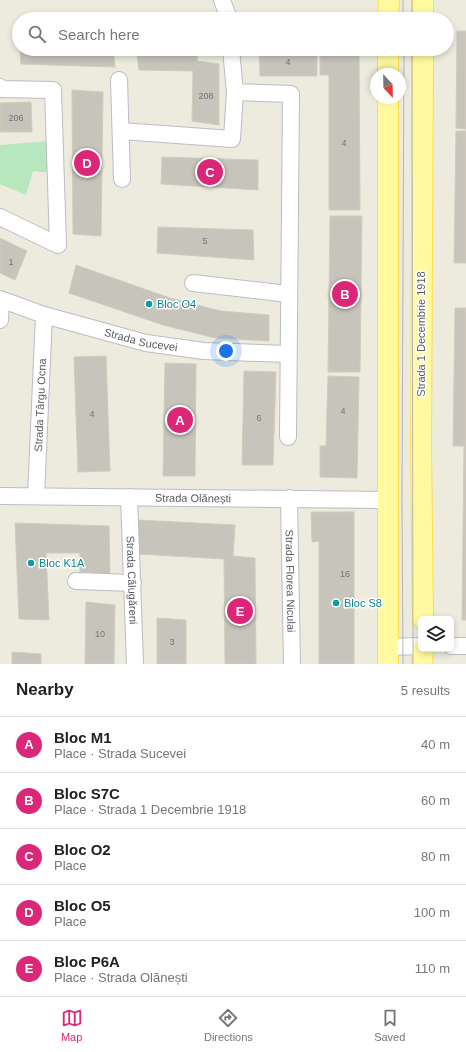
<!DOCTYPE html>
<meta charset="utf-8">
<style>
body{margin:0;font-family:Arial,sans-serif;background:#f2f2f2;color:#222}
.controls{position:absolute;right:12px;bottom:12px;display:grid;overflow:hidden;border-radius:6px;box-shadow:0 2px 6px #0003}
.controls button{width:36px;height:36px;display:grid;place-items:center;padding:0;border:0;border-bottom:1px solid #e0e0e0;background:#fff;color:#222;font:20px sans-serif}
.compass{position:absolute;left:370px;top:68px;width:36px;height:36px;border-radius:50%;background:#fff;box-shadow:0 2px 6px #0003;rotate:158deg}
.you{position:absolute;left:226px;top:351px;width:14px;height:14px;margin:-10px;border:3px solid #fff;border-radius:50%;background:#1a73e8;box-shadow:0 0 0 6px #1a73e833}
.badge{display:grid;place-items:center;width:26px;height:26px;border-radius:50%;background:#db2777;color:#fff;font-size:13px;font-weight:700}
.pin{position:absolute;translate:-50% -50%;border:2px solid #fff;box-shadow:0 1px 4px #0006}
.list{margin:0;padding:0;list-style:none}
h2{display:flex;justify-content:space-between;align-items:center;height:52px;margin:0;padding:0 16px;font-size:17px}
h2 small{font-size:13px;font-weight:400;color:#767676}
.list li{display:grid;grid-template-columns:26px 1fr auto;gap:12px;align-items:center;box-sizing:border-box;height:56px;padding:0 16px;border-top:1px solid #e0e0e0}
.list b{display:block;font-size:15px;white-space:nowrap}
.list p{margin:0;font-size:13px;white-space:nowrap;color:#767676}
.list em{font-size:13px;font-style:normal;color:#767676}
.icon{flex:none;width:22px;height:22px;fill:none;stroke:currentColor;stroke-width:2;stroke-linecap:round;stroke-linejoin:round}
.map{position:relative;flex:none;width:466px;height:664px;overflow:hidden}
.search{position:absolute;background:#fff;box-shadow:0 2px 6px #0003;left:12px;right:12px;top:12px;height:44px;display:flex;align-items:center;gap:10px;box-sizing:border-box;padding:0 14px;border-radius:22px;color:#767676;font-size:15px}
.sheet{height:332px;background:#fff}
nav{display:flex;justify-content:space-around;align-items:center;box-sizing:border-box;height:56px;border-top:1px solid #e0e0e0;background:#fff;font-size:11px;color:#767676}
nav a{display:grid;justify-items:center;gap:2px}
nav .on{color:#db2777}
.map>svg:first-child{display:block}
.green{fill:#b7e7bc}
.building{fill:#c7c4bb;stroke:#d1cdbc}
.lines{fill:none;stroke-linecap:round;stroke-linejoin:round}
.minor-casing{stroke:#bbbdc4;stroke-width:18}
.major-casing{stroke:#fedf45;stroke-width:22}
.minor{stroke:#fff;stroke-width:16}
.major{stroke:#fffaa0;stroke-width:20}
.tram{stroke:#b5b6b6;stroke-width:1}
.culture-dot{fill:#0f9aa8;stroke:#fff;stroke-width:1.5}
.labels{text-anchor:middle;stroke-width:3;stroke-linejoin:round;paint-order:stroke}
.number-label{font-size:9px;fill:#737478}
.culture-label{font-size:11px;fill:#0d838f;stroke:#fff;text-anchor:start}
.street-label{font-size:11px;fill:#575a61;stroke:#fff}
</style>
<div class="map">
<svg width="466" height="664" viewBox="0 0 466 664">
<rect width="100%" height="100%" fill="#ecebde"/>
<!-- green -->
<path class="green" d="M 50,141 L 51,173 L 33,171 L 26,195 L 0,184 L 0,145 Z"/>
<!-- building -->
<g class="building">
<path d="M 457,31 L 466,31 L 466,129 L 456,128 Z"/>
<path d="M 20,49 L 113,49 L 115,67 L 21,64 Z"/>
<path d="M 136,49 L 198,49 L 197,61 L 219,64 L 219,125 L 192,121 L 193,71 L 139,70 Z"/>
<path d="M 259,49 L 317,49 L 317,76 L 260,76 Z"/>
<path d="M 320,49 L 359,49 L 360,210 L 329,210 L 329,75 L 320,75 Z"/>
<path d="M 72,90 L 103,92 L 101,236 L 73,234 Z"/>
<path d="M 31,102 L 32,132 L 0,132 L 0,103 Z"/>
<path d="M 456,131 L 466,131 L 466,263 L 454,263 Z"/>
<path d="M 162,157 L 258,160 L 258,190 L 161,184 Z"/>
<path d="M 330,216 L 362,216 L 360,372 L 328,372 Z"/>
<path d="M 158,227 L 253,230 L 254,260 L 157,253 Z"/>
<path d="M 0,238 L 27,251 L 15,280 L 0,273 Z"/>
<path d="M 76,265 L 170,298 L 221,311 L 269,315 L 269,341 L 215,338 L 163,325 L 69,293 Z"/>
<path d="M 455,308 L 466,308 L 466,620 L 462,620 L 464,446 L 453,446 Z"/>
<path d="M 106,356 L 110,471 L 78,472 L 74,357 Z"/>
<path d="M 165,363 L 196,364 L 195,476 L 163,476 Z"/>
<path d="M 244,371 L 276,372 L 273,465 L 242,465 Z"/>
<path d="M 328,376 L 359,377 L 357,478 L 320,477 L 320,446 L 326,446 Z"/>
<path d="M 311,512 L 354,512 L 354,664 L 319,664 L 319,541 L 312,542 Z"/>
<path d="M 138,520 L 235,525 L 233,556 L 255,558 L 256,664 L 225,664 L 224,559 L 139,554 Z"/>
<path d="M 15,523 L 109,526 L 110,574 L 80,572 L 80,553 L 46,553 L 49,620 L 19,619 Z"/>
<path d="M 86,602 L 115,605 L 114,664 L 85,664 Z"/>
<path d="M 157,618 L 186,620 L 186,664 L 157,664 Z"/>
<path d="M 12,652 L 41,654 L 41,664 L 12,664 Z"/>
</g>
<g class="lines">
<!-- minor casing -->
<g class="minor-casing">
<g id="minor">
<path d="M 222,0 L 229,19"/>
<path d="M 231,49 L 235,92 L 291,94 L 288,437"/>
<path d="M 119,80 L 122,179"/>
<path d="M 0,87 L 0,89 L 53,90 L 58,245 L 0,217"/>
<path d="M 121,131 L 232,139 L 235,92"/>
<path d="M 193,283 L 288,294"/>
<path id="s1" d="M 0,299 L 44,315 L 146,343 L 204,351 L 287,354"/>
<path d="M 0,320 L 1,300"/>
<path id="s2" d="M 0,496 L 387,500"/>
<path id="s3" d="M 36,496 L 44,315"/>
<path id="s4" d="M 129,497 L 135,664"/>
<path id="s5" d="M 289,498 L 292,664"/>
<path d="M 76,581 L 133,583"/>
<path d="M 451,646 L 466,646"/>
<path d="M 388,647 L 421,646"/>
</g>
</g>
<!-- major casing -->
<g class="major-casing">
<g id="major">
<path d="M 388,19 L 389,0"/>
<path d="M 423,19 L 423,0"/>
<path d="M 423,49 L 421,447 L 423,619"/>
<path d="M 388,74 L 388,49"/>
<path d="M 388,664 L 388,98"/>
<path d="M 422,664 L 423,649"/>
</g>
</g>
<!-- minor -->
<use href="#minor" class="minor"/>
<!-- major -->
<use href="#major" class="major"/>
<!-- tram -->
<g class="tram">
<path d="M 403,0 L 403,19"/>
<path d="M 412,19 L 412,0"/>
<path d="M 412,49 L 413,664"/>
<path d="M 403,664 L 402,498 L 404,49"/>
</g>
</g>
<!-- markers -->
<g class="culture-dot">
<circle cx="149" cy="304" r="4"/>
<circle cx="31" cy="563" r="4"/>
<circle cx="336" cy="603" r="4"/>
</g>
<g class="labels">
<!-- number labels -->
<g class="number-label">
<text x="288" y="65">4</text>
<text x="206" y="99">208</text>
<text x="16" y="121">206</text>
<text x="344" y="146">4</text>
<text x="205" y="244">5</text>
<text x="11" y="265">1</text>
<text x="343" y="414">4</text>
<text x="92" y="417">4</text>
<text x="259" y="421">6</text>
<text x="345" y="577">16</text>
<text x="100" y="637">10</text>
<text x="172" y="645">3</text>
</g>
<!-- culture labels -->
<g class="culture-label">
<text x="157" y="308">Bloc O4</text>
<text x="39" y="567">Bloc K1A</text>
<text x="344" y="607">Bloc S8</text>
</g>
<!-- street labels -->
<g class="street-label">
<text transform="translate(421 334) rotate(-90)" y="4">Strada 1 Decembrie 1918</text>
<text dy="4" stroke="none"><textPath href="#s1" startOffset="147">Strada Sucevei</textPath></text>
<text dy="4" stroke="none"><textPath href="#s3" startOffset="91">Strada Târgu Ocna</textPath></text>
<text dy="4" stroke="none"><textPath href="#s2" startOffset="193">Strada Olănești</textPath></text>
<text dy="4" stroke="none"><textPath href="#s4" startOffset="83">Strada Călugăreni</textPath></text>
<text dy="4" stroke="none"><textPath href="#s5" startOffset="83">Strada Florea Niculai</textPath></text>
</g>
</g>
</svg>
<div class="controls">
<button><svg class="icon" aria-label="layers" viewBox="0 0 24 24"><path d="M12 4l9 5-9 5-9-5zM3 14l9 5 9-5"/></svg></button>
</div>
<svg class="compass" viewBox="-18 -18 36 36"><path d="M0-13l5 13h-10z" fill="#e53935"/><path d="M0 13l5-13h-10z" fill="#767676"/></svg>
<div class="you"></div>
<div class="pin badge" style="left:180px;top:420px">A</div>
<div class="pin badge" style="left:345px;top:294px">B</div>
<div class="pin badge" style="left:210px;top:172px">C</div>
<div class="pin badge" style="left:87px;top:163px">D</div>
<div class="pin badge" style="left:240px;top:611px">E</div>
<div class="search"><svg class="icon" aria-label="search" viewBox="0 0 24 24"><circle cx="10" cy="10" r="6"/><path d="M15 15l6 6"/></svg>Search here</div>
</div>
<section class="sheet">
<h2>Nearby<small>5 results</small></h2>
<ul class="list">
<li><span class="badge">A</span><div><b>Bloc M1</b><p>Place · Strada Sucevei</p></div><em>40 m</em></li>
<li><span class="badge">B</span><div><b>Bloc S7C</b><p>Place · Strada 1 Decembrie 1918</p></div><em>60 m</em></li>
<li><span class="badge">C</span><div><b>Bloc O2</b><p>Place</p></div><em>80 m</em></li>
<li><span class="badge">D</span><div><b>Bloc O5</b><p>Place</p></div><em>100 m</em></li>
<li><span class="badge">E</span><div><b>Bloc P6A</b><p>Place · Strada Olănești</p></div><em>110 m</em></li>
</ul>
</section>
<nav>
<a class="on"><svg class="icon" aria-label="map" viewBox="0 0 24 24"><path d="M3 6l6-2 6 2 6-2v14l-6 2-6-2-6 2zM9 4v14M15 6v14"/></svg>Map</a>
<a><svg class="icon" aria-label="directions" viewBox="0 0 24 24"><path d="M12 3l9 9-9 9-9-9zM9 14v-3h6M13 9l2 2-2 2"/></svg>Directions</a>
<a><svg class="icon" aria-label="saved" viewBox="0 0 24 24"><path d="M7 4h10v16l-5-4-5 4z"/></svg>Saved</a>
</nav>
